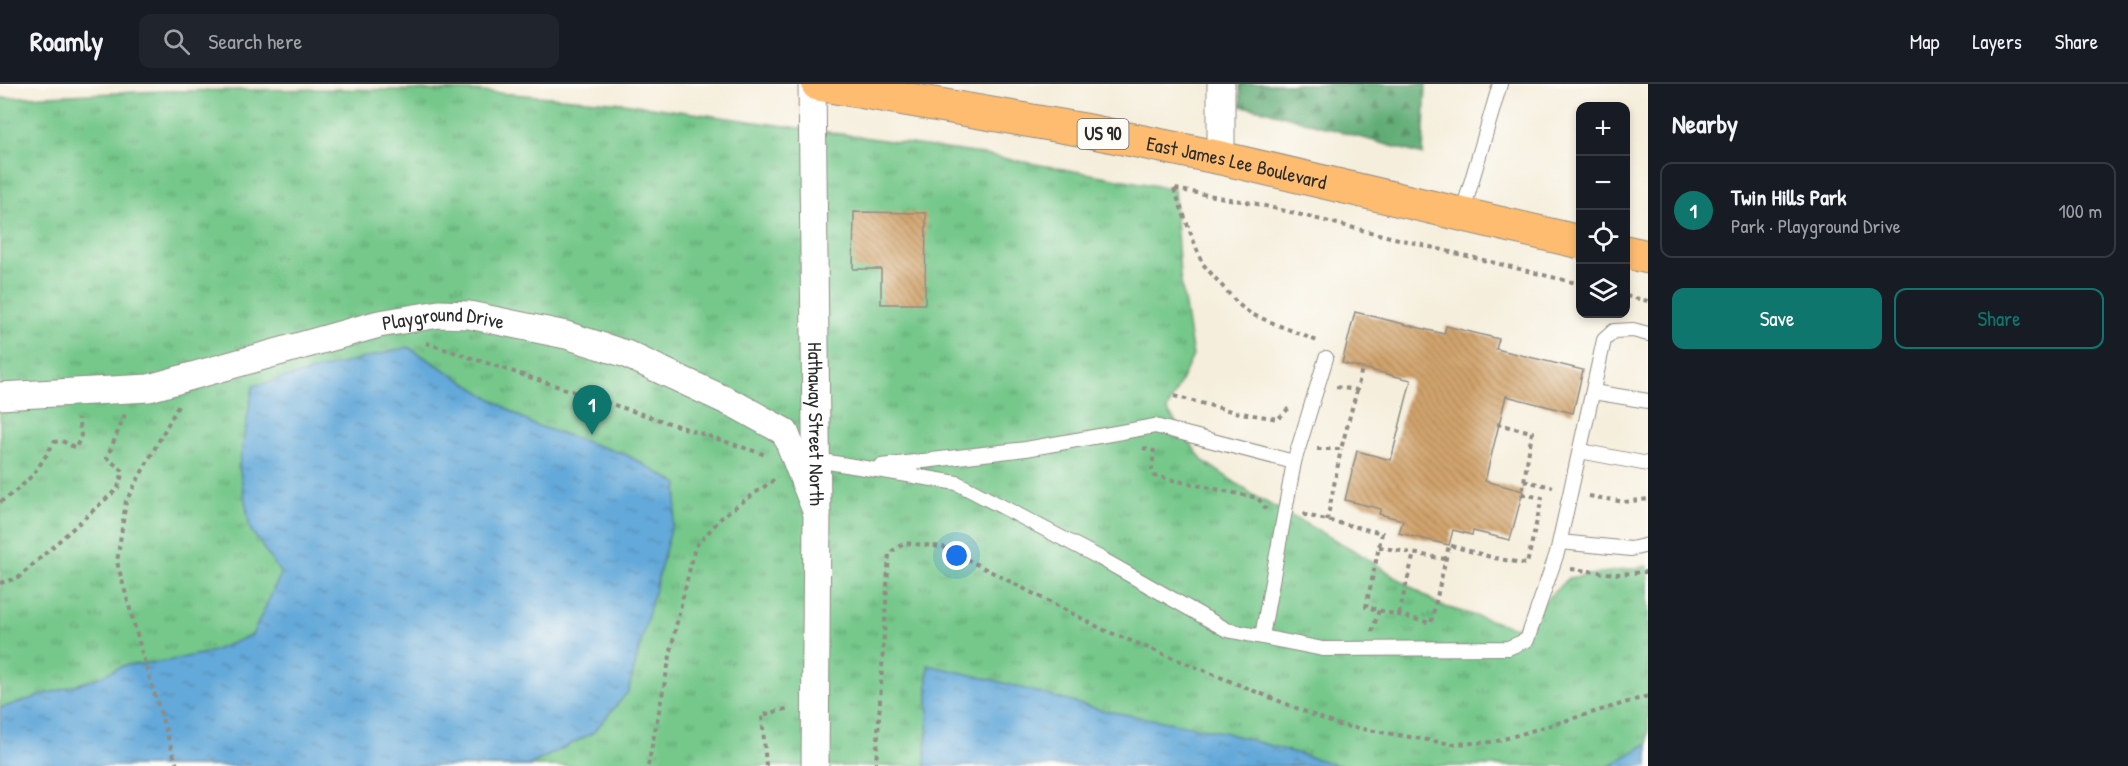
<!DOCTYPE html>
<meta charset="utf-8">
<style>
body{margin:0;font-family:"Patrick Hand",sans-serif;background:#20242c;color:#f1f3f6}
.controls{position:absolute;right:18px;top:18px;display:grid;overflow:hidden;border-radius:12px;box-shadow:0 3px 9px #0003}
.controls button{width:54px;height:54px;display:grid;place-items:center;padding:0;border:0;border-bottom:2px solid #363941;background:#171b24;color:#f1f3f6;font:30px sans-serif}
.you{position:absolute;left:957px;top:472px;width:21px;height:21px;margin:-15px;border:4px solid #fff;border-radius:50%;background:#1a73e8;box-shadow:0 0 0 9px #1a73e833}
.badge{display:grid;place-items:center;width:39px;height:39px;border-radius:50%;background:#0f766e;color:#fff;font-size:20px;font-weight:700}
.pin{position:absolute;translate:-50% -50px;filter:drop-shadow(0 2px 3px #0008)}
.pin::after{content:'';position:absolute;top:32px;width:21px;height:18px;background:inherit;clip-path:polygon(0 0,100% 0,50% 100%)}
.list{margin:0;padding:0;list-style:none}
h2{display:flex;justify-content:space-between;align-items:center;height:78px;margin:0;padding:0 24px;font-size:26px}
h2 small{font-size:20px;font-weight:400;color:#9ea1a6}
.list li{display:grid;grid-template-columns:39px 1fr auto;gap:18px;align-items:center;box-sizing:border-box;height:96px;margin:0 12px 12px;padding:0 12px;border:2px solid #363941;border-radius:12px}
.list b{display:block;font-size:22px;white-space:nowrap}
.list p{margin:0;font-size:20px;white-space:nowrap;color:#9ea1a6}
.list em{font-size:20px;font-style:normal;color:#9ea1a6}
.actions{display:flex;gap:12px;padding:18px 24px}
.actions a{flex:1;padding:14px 0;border:2px solid #0f766e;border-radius:12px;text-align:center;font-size:21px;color:#0f766e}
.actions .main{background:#0f766e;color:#fff}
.icon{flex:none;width:33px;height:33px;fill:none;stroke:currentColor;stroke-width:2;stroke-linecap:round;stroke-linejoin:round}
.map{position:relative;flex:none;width:1648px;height:682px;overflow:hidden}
header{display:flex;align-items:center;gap:36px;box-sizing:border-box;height:84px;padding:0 30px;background:#171b24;border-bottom:2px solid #363941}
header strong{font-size:28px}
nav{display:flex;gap:33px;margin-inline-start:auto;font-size:21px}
.search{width:420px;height:54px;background:#20242c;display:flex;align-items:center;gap:15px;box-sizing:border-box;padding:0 21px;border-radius:12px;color:#9ea1a6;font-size:22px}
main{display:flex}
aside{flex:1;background:#171b24}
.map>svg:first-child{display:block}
.grass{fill:url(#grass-tufts);stroke:#50795a;stroke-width:1.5}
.forest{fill:url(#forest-firs);stroke:#466c50;stroke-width:1.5}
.water{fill:url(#water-ripples);stroke:#486a82;stroke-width:1.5}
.building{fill:url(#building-back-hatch)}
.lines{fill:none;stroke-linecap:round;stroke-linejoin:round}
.service-casing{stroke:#908c84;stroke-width:16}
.minor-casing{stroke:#908c84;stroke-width:29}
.primary-casing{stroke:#908c84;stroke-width:35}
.path{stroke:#908c84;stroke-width:4;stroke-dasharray:4.5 4.5;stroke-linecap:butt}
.service{stroke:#fff;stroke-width:14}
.minor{stroke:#fff;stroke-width:27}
.primary{stroke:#fdbc70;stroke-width:33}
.labels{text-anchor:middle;stroke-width:6;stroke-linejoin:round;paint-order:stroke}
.shield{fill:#fdfcf7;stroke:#6a6a68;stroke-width:1.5}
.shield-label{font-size:18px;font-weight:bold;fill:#2b2b2b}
.street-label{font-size:20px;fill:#2b2b2b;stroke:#fdfcf7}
</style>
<header>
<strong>Roamly</strong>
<div class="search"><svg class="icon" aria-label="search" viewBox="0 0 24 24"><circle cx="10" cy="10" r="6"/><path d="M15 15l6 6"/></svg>Search here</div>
<nav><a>Map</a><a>Layers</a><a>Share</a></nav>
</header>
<main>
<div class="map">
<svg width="1648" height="682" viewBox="0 0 1648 682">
<defs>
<pattern id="grass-tufts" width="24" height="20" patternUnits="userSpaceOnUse" patternTransform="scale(1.5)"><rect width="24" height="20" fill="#75c78a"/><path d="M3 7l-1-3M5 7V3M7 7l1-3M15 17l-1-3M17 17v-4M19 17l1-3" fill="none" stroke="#60a271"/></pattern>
<pattern id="forest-firs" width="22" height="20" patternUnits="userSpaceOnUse" patternTransform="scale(1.5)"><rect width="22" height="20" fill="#60ac76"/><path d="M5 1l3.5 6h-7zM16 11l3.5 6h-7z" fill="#4f8c61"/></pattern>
<pattern id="water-ripples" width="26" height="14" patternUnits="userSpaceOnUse" patternTransform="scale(1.5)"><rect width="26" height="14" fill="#64a9d9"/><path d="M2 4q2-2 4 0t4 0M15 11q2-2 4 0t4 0" fill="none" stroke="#538ab0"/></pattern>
<pattern id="building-back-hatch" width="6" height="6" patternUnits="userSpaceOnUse" patternTransform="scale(1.5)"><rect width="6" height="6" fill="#d2a46d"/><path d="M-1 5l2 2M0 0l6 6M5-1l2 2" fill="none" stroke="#ab865a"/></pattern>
</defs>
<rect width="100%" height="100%" fill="#fdfcf7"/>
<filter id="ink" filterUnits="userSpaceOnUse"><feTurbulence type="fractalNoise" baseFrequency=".0167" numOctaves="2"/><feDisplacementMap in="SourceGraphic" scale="12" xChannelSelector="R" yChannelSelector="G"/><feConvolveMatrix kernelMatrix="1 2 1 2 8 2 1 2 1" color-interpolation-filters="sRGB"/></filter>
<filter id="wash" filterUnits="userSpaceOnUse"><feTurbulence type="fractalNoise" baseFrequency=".008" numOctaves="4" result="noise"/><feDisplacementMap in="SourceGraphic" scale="24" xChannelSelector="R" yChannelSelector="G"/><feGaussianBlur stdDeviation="1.35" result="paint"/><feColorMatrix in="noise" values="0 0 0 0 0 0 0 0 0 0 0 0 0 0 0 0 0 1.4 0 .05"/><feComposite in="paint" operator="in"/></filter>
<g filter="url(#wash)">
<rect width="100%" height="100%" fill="#f5eedc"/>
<!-- grass -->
<path class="grass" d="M 332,5 L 474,7 L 623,19 L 974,69 L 1174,105 L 1180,191 L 1193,272 L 1167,326 L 1202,376 L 1258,414 L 1357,468 L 1439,521 L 1516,544 L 1569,494 L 1648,482 L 1648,682 L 0,682 L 0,14 L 162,7 Z"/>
<!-- forest -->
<path class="forest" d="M 1240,0 L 1426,0 L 1423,71 L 1264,26 L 1241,22 Z"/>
<!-- water -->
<g class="water">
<path d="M 408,263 L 532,340 L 627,371 L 678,400 L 675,429 L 628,608 L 593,649 L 528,682 L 0,682 L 0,624 L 92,596 L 125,581 L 162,578 L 210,568 L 252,551 L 281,490 L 250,445 L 239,382 L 253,302 Z"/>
<path d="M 928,581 L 989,595 L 1101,626 L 1223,648 L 1341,682 L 925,682 L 928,632 Z"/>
<path d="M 1648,659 L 1648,682 L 1610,682 Z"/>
</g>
<g id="blocks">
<!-- building -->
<g class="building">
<path d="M 854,128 L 926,129 L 925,220 L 881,220 L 881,185 L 853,185 Z"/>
<path d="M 1355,228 L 1444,250 L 1446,242 L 1499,255 L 1496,265 L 1583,286 L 1573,329 L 1506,312 L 1485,397 L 1523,407 L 1510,456 L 1473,447 L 1472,451 L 1453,446 L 1449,461 L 1399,449 L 1403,436 L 1379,430 L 1381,425 L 1345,416 L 1357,367 L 1391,376 L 1411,296 L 1342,279 Z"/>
</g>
</g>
</g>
<g filter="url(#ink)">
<use href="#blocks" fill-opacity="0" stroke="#908c84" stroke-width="1.5"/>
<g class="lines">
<!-- service casing -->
<g class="service-casing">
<g id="service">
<path d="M 1462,130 L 1500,0"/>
<path d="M 1593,308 L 1648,317"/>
<path d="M 1580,367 L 1648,380"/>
<path d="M 816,376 L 957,399 L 1100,474 L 1227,546 L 1323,565 L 1508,564 L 1527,556 L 1557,469 L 1604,256 L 1614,247 L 1633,246 L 1648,250"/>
<path d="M 881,382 L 1026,365 L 1155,342 L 1294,378"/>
<path d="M 1560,458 L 1631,465 L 1648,461"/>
<path d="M 1262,552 L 1294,378 L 1326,274"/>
</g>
</g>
<!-- minor casing -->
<g class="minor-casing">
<g id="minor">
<path id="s1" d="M 812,0 L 817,429 L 815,682"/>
<path d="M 1221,74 L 1221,0"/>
<path id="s2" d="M 0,312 L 149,304 L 379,240 L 439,230 L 469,231 L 566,251 L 626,270 L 738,322 L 785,348 L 817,429"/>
</g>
</g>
<!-- primary casing -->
<g class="primary-casing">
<g id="primary">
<path id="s3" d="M 818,0 L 1084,46 L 1221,74 L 1580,158"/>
<path d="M 1626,168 L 1648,173"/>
</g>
</g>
<!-- path -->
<g class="path">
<path d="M 1174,105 L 1202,179 L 1238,220 L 1251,230 L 1317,257"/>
<path d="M 1175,105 L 1257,120 L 1580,200"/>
<path d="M 1626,212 L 1648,217"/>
<path d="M 426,259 L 766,371"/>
<path d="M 1336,303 L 1357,306 L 1362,284"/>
<path d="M 1174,312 L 1235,328 L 1278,335 L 1289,324"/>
<path d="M 1143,364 L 1154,367 L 1152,386 L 1154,392 L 1258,414 L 1266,425"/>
<path d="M 1317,365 L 1341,365 L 1357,306"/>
<path d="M 1524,397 L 1553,403"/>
<path d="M 1589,412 L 1624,418 L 1648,415"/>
<path d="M 0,418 C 29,399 37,387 54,358 L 62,357 L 76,364 L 81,351 L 78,334"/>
<path d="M 1306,429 L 1305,431 L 1382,449 L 1366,523 L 1431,539 L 1449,461 L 1494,474 L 1527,480 L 1542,414 L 1522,410 L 1532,348 L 1497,340"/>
<path d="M 1327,437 L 1341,365"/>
<path d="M 1379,463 L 1445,475"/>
<path d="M 1571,485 L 1616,490 L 1648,488"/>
<path d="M 0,499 L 18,494 L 118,404 L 123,387 L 107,374 L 125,330"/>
<path d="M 1399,530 L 1414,469"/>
<path d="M 1372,548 L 1379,526"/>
<path d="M 177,682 L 144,576 L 117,478 L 126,417 L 178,322"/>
<path d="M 648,682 L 676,542 L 695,463 L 724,431 L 778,393"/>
<path d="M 766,682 L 762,631 L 790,624"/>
<path d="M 876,682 L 889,469 L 905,459 L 943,463 L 1104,546 L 1338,641 L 1452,660 L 1494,658 L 1648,612"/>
</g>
<!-- service -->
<use href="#service" class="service"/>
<!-- minor -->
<use href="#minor" class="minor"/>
<!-- primary -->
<use href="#primary" class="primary"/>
</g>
</g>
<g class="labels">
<!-- shield labels -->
<rect class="shield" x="1077.5" y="35" width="51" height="30" rx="4.5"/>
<g class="shield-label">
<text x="1103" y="56">US 90</text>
</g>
<!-- street labels -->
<g class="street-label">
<text dy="7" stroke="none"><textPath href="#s3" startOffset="426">East James Lee Boulevard</textPath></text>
<text dy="7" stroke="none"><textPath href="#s2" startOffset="453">Playground Drive</textPath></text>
<text dy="7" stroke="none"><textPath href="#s1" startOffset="340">Hathaway Street North</textPath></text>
</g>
</g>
</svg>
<div class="controls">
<button>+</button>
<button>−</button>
<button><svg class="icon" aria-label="locate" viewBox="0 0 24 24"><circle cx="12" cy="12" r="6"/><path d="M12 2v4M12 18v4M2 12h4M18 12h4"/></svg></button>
<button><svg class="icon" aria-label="layers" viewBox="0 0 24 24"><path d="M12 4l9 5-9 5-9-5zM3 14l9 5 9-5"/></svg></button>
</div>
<div class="you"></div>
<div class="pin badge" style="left:592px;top:351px">1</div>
</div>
<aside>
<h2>Nearby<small></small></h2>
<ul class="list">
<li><span class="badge">1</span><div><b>Twin Hills Park</b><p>Park · Playground Drive</p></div><em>100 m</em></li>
</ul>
<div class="actions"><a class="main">Save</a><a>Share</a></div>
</aside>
</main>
